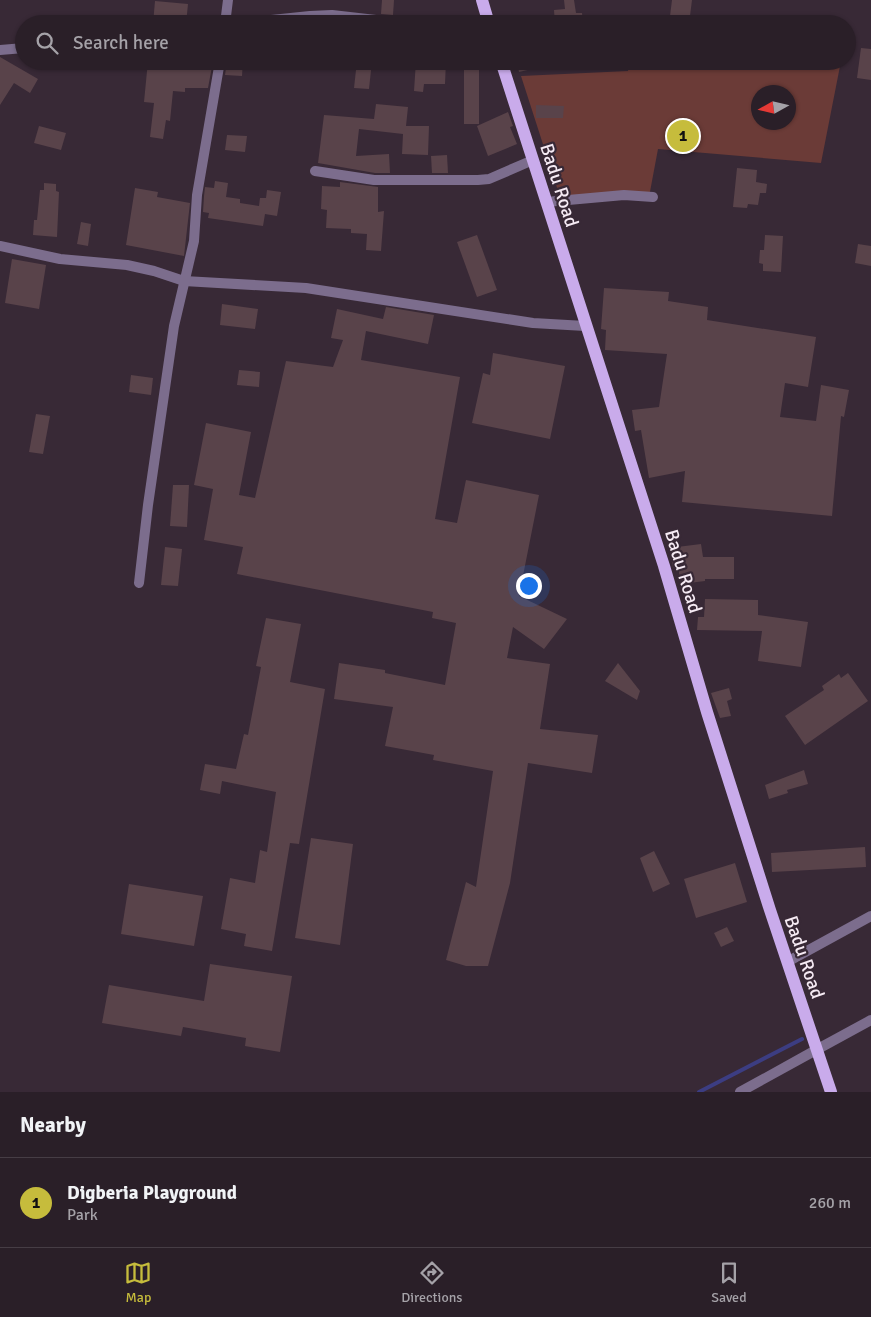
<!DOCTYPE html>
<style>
body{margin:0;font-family:Signika,sans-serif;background:#362c34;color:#f1f3f6}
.compass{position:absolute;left:751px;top:85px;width:45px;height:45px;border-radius:50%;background:#2a1f28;box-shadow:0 1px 4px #0004;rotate:262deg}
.you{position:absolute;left:528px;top:585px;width:18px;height:18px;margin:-12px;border:4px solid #fff;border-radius:50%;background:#1a73e8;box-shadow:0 0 0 8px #1a73e833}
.badge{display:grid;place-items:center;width:32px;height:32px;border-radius:50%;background:#c6bc3c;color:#111;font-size:16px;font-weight:700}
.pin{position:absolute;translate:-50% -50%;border:2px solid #fff;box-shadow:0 1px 5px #0006}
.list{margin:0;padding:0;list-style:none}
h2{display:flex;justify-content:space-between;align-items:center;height:65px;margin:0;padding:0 20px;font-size:21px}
h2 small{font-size:16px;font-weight:400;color:#a5a2a8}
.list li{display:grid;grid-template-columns:32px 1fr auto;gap:15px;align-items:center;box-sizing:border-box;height:90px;padding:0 20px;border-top:1px solid #463d45}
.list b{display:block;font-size:19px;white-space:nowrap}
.list p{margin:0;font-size:16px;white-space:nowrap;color:#a5a2a8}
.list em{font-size:16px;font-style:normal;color:#a5a2a8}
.icon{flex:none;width:28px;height:28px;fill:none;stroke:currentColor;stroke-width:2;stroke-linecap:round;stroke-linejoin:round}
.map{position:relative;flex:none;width:871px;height:1092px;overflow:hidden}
.search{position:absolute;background:#2a1f28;box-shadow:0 1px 4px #0004;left:15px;right:15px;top:15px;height:55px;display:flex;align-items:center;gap:12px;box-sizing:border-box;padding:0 18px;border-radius:28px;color:#a5a2a8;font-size:19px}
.sheet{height:155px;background:#2a1f28}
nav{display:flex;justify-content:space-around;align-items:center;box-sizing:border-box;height:70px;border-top:1px solid #463d45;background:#2a1f28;font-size:14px;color:#a5a2a8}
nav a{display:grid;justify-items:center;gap:2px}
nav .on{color:#c6bc3c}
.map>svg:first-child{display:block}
.green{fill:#6b3b37;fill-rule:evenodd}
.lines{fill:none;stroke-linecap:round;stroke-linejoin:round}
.stream{stroke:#3c3d82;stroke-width:4}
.building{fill:#59434a}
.minor{stroke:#7c6d8d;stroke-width:10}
.tertiary{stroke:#7c6d8d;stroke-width:10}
.primary{stroke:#c9abeb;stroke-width:12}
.labels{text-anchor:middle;stroke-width:4.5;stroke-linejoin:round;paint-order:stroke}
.street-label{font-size:19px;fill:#f6ebf4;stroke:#382936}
</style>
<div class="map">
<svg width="871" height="1092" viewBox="0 0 871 1092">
<rect width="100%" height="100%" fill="#382936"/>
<!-- green -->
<path class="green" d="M 630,61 L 841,61 L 821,163 L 658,149 L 649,197 L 560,197 L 521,76 L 628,71 ZM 758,92 L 788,92 L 788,122 L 758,122 Z"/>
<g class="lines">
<!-- stream -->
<path class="stream" d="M 699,1092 L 802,1039"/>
</g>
<!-- building -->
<g class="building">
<path d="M 382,0 L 394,0 L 393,15 L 381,14 Z"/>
<path d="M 564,0 L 574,0 L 576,13 L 582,13 L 583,23 L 555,24 L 554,10 L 565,9 Z"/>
<path d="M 672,0 L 692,0 L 689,24 L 669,24 Z"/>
<path d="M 155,1 L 188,4 L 186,24 L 153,24 Z"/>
<path d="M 861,48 L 871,49 L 871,80 L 857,78 Z"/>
<path d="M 0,57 L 38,79 L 30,93 L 14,83 L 0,105 Z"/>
<path d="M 148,61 L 213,61 L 208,88 L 185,88 L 185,92 L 173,91 L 170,121 L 166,120 L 163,139 L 150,137 L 154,103 L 144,102 Z"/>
<path d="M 227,61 L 243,61 L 242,76 L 225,75 Z"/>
<path d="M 357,61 L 372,61 L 369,89 L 354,88 Z"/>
<path d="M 416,61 L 446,61 L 445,84 L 424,84 L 423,92 L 414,91 Z"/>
<rect x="464" y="61" width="15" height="63"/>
<path d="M 517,61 L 549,61 L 549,65 L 519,72 Z"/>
<path d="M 376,104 L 408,107 L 406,126 L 429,126 L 428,155 L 402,154 L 403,134 L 359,129 L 356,156 L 389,154 L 390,173 L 375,173 L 318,163 L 324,115 L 374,119 Z"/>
<path d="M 536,105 L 564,106 L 563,118 L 536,118 Z"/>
<path d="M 508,112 L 513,126 L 510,127 L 517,144 L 488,156 L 477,126 Z"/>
<path d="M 39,126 L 66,133 L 61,150 L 34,143 Z"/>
<path d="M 227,135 L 247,136 L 245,152 L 225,150 Z"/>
<path d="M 447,155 L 448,173 L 432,173 L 431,156 Z"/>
<path d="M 737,168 L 757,170 L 756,182 L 767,184 L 766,193 L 760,193 L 758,205 L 748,204 L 747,208 L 733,207 Z"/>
<path d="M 215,181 L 228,183 L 226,197 L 240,199 L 240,203 L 259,206 L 260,198 L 266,198 L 267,190 L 281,192 L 277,216 L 265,214 L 263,226 L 208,218 L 209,213 L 203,212 L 204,196 L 205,187 L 214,188 Z"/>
<path d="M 340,182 L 378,187 L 378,212 L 384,211 L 381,251 L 366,250 L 367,234 L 351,233 L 351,229 L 326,228 L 327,210 L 321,209 L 322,186 L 340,187 Z"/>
<path d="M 44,183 L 56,184 L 56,191 L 59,192 L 57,237 L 33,235 L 34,220 L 37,220 L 40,190 L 44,190 Z"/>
<path d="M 135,188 L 158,192 L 157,197 L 190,203 L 184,256 L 126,245 Z"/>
<path d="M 81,222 L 91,224 L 88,246 L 77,244 Z"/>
<path d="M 477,235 L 497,290 L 477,297 L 457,242 Z"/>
<path d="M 765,235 L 783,236 L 781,272 L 763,271 L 763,264 L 759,263 L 760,250 L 764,250 Z"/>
<path d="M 858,244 L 871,246 L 871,266 L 855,263 Z"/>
<path d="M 12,259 L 46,265 L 39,309 L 5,303 Z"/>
<path d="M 604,288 L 669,292 L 668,301 L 708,307 L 707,320 L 816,337 L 808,387 L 785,383 L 780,417 L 816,421 L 821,385 L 849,390 L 844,417 L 841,416 L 832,516 L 682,502 L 685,471 L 649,478 L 641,430 L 635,431 L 632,410 L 659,407 L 667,354 L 605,350 L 606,330 L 601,329 Z"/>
<path d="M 222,304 L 258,309 L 255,329 L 220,325 Z"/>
<path d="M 386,307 L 434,315 L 428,344 L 366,331 L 361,360 L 460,377 L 435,519 L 457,523 L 466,480 L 539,495 L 519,596 L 567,619 L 544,649 L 513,627 L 507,658 L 550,664 L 540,729 L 598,735 L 592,773 L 528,763 L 510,883 L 488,966 L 466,966 L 446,960 L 466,882 L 476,887 L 493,771 L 433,760 L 434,755 L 385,746 L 393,707 L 334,699 L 339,663 L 385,670 L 385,673 L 445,685 L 456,623 L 432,618 L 433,612 L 237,574 L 243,547 L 204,540 L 213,489 L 194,485 L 206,423 L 251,432 L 239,495 L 255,498 L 286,361 L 333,367 L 343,340 L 331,338 L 337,309 L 383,319 Z"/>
<path d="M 493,353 L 565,366 L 550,439 L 472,423 L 483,373 L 490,375 Z"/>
<path d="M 239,370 L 260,372 L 259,387 L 237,385 Z"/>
<path d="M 131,375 L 153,378 L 151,395 L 129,392 Z"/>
<path d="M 36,414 L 50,416 L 43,454 L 29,452 Z"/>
<path d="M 173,485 L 189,485 L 187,527 L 170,526 Z"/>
<path d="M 701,544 L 703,557 L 734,557 L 734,579 L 705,579 L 705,581 L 681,584 L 678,567 L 673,568 L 669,548 Z"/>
<path d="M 165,547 L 182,549 L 178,586 L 161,585 Z"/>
<path d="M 705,599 L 758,600 L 758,615 L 808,622 L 801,667 L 758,661 L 762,631 L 697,630 L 698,617 L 704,617 Z"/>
<path d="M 266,618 L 301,624 L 290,682 L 325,689 L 299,844 L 290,843 L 272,951 L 244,946 L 246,934 L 221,929 L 230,878 L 255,883 L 260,850 L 267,852 L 276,792 L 222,781 L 220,794 L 200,790 L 205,764 L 236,769 L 244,734 L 248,735 L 261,667 L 256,666 Z"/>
<path d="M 618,663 L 640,691 L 637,700 L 605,681 Z"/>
<path d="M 848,673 L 868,701 L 805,745 L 785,716 L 824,690 L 822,686 L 839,674 L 841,678 Z"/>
<path d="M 729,688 L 732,699 L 727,701 L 731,716 L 720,718 L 711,693 Z"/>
<path d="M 804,770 L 808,784 L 787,790 L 788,793 L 769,799 L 765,785 Z"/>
<path d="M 311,838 L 353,844 L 340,945 L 295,938 Z"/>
<path d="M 865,847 L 866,867 L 772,872 L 771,853 Z"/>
<path d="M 654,851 L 670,884 L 653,892 L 640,858 Z"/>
<path d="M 735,863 L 747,902 L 696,918 L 684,879 Z"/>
<path d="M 129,884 L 203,896 L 194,946 L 121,934 Z"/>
<path d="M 727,927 L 734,941 L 721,947 L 714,933 Z"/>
<path d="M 210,964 L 292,976 L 280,1052 L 245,1046 L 246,1038 L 183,1027 L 181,1036 L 102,1023 L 109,985 L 204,1001 Z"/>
</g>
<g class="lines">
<!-- minor -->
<g class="minor">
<path d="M 225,24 L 228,0"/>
<path d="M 315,171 L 374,180 L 478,180 L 489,179 L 533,160"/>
<path d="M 546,202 L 624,195 L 653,197"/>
<path d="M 0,246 L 60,259 L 127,265 L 154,271 L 184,281 L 306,288 L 533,323 L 585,326"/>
<path d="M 139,583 L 148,505 L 174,326 L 194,241 L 197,195 L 220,61"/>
<path d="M 787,962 L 871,916"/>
<path d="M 740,1092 L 816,1050"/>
</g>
<!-- tertiary -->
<g class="tertiary">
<path d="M 232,24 L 310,16 L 332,15 L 411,24"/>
<path d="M 0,50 L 24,48"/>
<path d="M 816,1050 L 871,1020"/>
</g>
<!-- primary -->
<g class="primary">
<path d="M 482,0 L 489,24"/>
<path d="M 501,61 L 664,566 L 707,712 L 770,910 L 831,1092"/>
</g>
</g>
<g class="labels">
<!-- street labels -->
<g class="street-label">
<text transform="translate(560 185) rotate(72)" y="7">Badu Road</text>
<text transform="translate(684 571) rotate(73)" y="7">Badu Road</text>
<text transform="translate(805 957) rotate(71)" y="7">Badu Road</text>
</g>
</g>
</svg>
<svg class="compass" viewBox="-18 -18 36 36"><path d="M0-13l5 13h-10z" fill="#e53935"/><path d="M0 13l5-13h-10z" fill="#a5a2a8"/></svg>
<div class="you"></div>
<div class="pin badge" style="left:683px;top:136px">1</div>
<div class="search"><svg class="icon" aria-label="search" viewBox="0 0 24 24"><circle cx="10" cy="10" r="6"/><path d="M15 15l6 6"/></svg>Search here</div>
</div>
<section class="sheet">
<h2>Nearby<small></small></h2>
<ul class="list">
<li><span class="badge">1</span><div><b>Digberia Playground</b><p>Park</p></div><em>260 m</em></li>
</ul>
</section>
<nav>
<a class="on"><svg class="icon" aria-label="map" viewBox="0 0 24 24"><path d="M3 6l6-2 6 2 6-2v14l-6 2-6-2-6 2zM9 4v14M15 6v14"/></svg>Map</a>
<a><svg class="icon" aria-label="directions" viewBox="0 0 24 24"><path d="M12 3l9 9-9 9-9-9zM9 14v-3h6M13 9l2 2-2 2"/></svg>Directions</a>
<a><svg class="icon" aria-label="saved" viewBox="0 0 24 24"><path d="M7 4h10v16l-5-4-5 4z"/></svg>Saved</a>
</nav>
